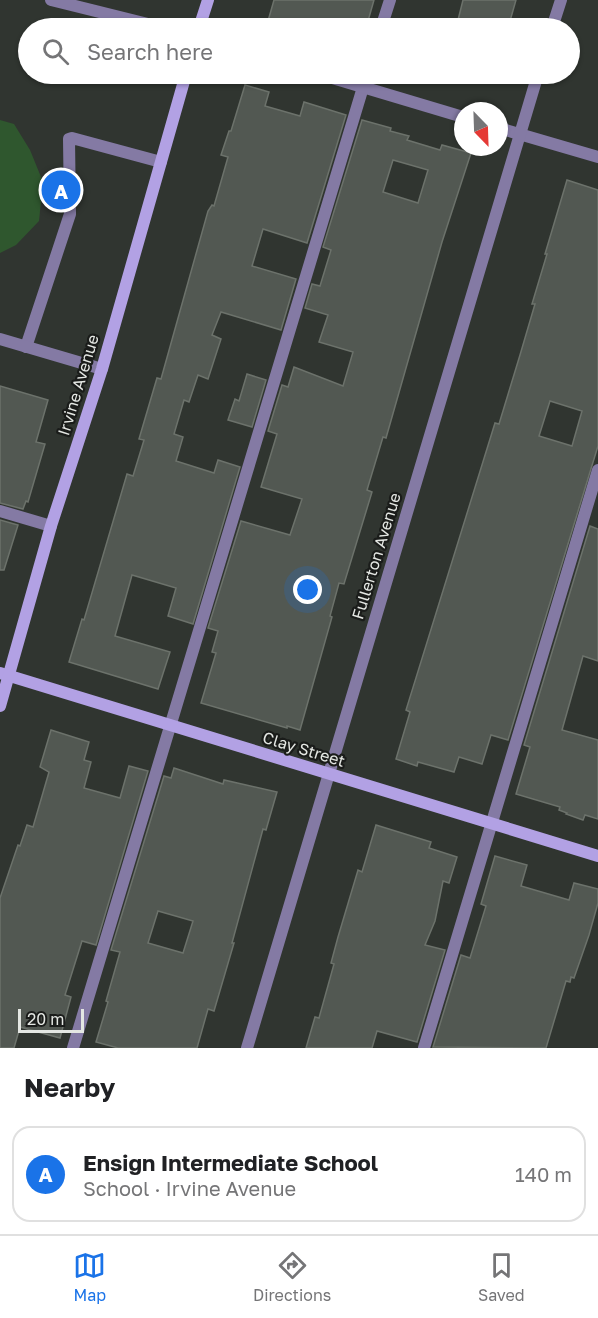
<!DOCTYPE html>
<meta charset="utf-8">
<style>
body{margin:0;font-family:"Golos Text",sans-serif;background:#f6f6f6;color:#202124}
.compass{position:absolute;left:454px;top:102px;width:54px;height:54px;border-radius:50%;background:#fff;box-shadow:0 2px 4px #0004;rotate:157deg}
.scale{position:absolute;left:18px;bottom:15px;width:66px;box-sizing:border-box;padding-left:6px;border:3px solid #e4e7e3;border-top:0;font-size:16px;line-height:21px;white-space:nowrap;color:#e4e7e3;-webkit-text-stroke:4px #1a1c1a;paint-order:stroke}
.you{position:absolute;left:308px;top:590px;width:21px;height:21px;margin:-15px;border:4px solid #fff;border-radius:50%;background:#1a73e8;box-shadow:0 0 0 9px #1a73e833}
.badge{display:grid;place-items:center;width:39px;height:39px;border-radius:50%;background:#1a73e8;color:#fff;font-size:20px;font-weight:700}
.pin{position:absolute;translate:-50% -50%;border:3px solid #fff;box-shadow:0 2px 6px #0006}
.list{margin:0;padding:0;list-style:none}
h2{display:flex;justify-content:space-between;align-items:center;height:78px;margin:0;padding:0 24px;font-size:26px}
h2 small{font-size:20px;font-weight:400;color:#757577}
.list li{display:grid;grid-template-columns:39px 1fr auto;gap:18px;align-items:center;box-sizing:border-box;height:96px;margin:0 12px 12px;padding:0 12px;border:2px solid #e0e0e0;border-radius:18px}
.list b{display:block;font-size:22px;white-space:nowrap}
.list p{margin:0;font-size:20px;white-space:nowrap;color:#757577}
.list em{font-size:20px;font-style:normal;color:#757577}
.icon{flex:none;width:33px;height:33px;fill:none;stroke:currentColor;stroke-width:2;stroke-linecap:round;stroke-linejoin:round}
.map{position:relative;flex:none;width:598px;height:1048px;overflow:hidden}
.search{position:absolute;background:#fff;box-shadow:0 2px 4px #0004;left:18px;right:18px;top:18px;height:66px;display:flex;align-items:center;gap:15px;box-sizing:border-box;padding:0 21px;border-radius:33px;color:#757577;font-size:22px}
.sheet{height:186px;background:#fff}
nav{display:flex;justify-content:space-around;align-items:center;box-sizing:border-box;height:84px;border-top:2px solid #e0e0e0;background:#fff;font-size:16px;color:#757577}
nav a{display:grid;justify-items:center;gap:3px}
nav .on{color:#1a73e8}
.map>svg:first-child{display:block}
.green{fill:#2f572e}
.building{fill:#525852;stroke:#6c726b;stroke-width:1.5;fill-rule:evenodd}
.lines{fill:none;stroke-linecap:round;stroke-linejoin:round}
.lane{stroke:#847aa4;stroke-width:12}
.street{stroke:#847aa4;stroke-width:12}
.secondary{stroke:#b2a1e4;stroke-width:12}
.labels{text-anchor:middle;stroke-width:4.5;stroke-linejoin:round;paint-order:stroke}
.street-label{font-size:16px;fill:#e4e7e3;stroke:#1a1c1a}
</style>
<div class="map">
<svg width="598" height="1048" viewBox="0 0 598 1048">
<rect width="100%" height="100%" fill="#303530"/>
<!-- green -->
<path class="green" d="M 0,120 L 14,124 L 30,150 L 43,182 L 39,221 L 16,245 L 0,253 Z"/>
<!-- building -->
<g class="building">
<path d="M 274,0 L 374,0 L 366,28 L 293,28 L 268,21 Z"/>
<path d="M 463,0 L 516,0 L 508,28 L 456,28 Z"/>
<path d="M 245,85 L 269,92 L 265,106 L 300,116 L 304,102 L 346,115 L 307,243 L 263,229 L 252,266 L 296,279 L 281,330 L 221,312 L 212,335 L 221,339 L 208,379 L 198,375 L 189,402 L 184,400 L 174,434 L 183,437 L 176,461 L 214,473 L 218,460 L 240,467 L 193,624 L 168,616 L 176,588 L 132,575 L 115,636 L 170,652 L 158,689 L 69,662 L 82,619 L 84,620 L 127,474 L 133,476 L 144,440 L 139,439 L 157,378 L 161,379 L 208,211 L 212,205 L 214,206 L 228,157 L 221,155 L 229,131 L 231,131 Z"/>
<path d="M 362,120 L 391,128 L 390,131 L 409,136 L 407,140 L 440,150 L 442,145 L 471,153 L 442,242 L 386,438 L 383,437 L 367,490 L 372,492 L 344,584 L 339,583 L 330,616 L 332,617 L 300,730 L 287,726 L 287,728 L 201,703 L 216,653 L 212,652 L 218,631 L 208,628 L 241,521 L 290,535 L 302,499 L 261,487 L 277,434 L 268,431 L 282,385 L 288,387 L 294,367 L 343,386 L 353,352 L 319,342 L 328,315 L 305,308 L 312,284 L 320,286 L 331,250 L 323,247 ZM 393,160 L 428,170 L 418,203 L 383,192 Z"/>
<path d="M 567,180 L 598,190 L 598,446 L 508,740 L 491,735 L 482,764 L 459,757 L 454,772 L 418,762 L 417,766 L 396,759 L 410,712 L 406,710 L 495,423 L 499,424 L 520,355 L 535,304 L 532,304 L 547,254 L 545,254 ZM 550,401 L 582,411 L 572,446 L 539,436 Z"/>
<path d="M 247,374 L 266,380 L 252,427 L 228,420 L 235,399 L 239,401 Z"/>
<path d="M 0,386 L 48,400 L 36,442 L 45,444 L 28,502 L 26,501 L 23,509 L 0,503 Z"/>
<path d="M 0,520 L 18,525 L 4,570 L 0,570 Z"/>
<path d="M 590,526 L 598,529 L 598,661 L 583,656 L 562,730 L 598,740 L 598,819 L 585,815 L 583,820 L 566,814 L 567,813 L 559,810 L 560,807 L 516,794 L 530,747 L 524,745 Z"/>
<path d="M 51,730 L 89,742 L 84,760 L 91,762 L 84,788 L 120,798 L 129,766 L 148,771 L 96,945 L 82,941 L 65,995 L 71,997 L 60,1038 L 20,1027 L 14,1048 L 0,1048 L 0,898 L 18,845 L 20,846 L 27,825 L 33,827 L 49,772 L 40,767 Z"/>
<path d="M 174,768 L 223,784 L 224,780 L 277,792 L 266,830 L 263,829 L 232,943 L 234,943 L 214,1011 L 208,1009 L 197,1048 L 118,1048 L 96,1042 L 108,1002 L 106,1001 L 120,952 L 111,950 L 164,776 L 171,778 ZM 158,911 L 193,921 L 183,953 L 148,943 Z"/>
<path d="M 376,825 L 431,842 L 429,848 L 457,857 L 449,883 L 443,881 L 435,921 L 425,945 L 445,950 L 417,1042 L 377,1031 L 372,1048 L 306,1048 L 315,1017 L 319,1018 L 334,964 L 331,963 L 338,937 L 358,870 L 362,872 Z"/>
<path d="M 495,856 L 527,865 L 521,886 L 569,900 L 574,883 L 598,889 L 598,903 L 589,935 L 574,978 L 571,977 L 570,982 L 566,981 L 546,1048 L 433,1047 L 461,955 L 470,958 L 486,906 L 481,904 Z"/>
</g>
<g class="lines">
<!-- lane -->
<g class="lane">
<path d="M 51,0 L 164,28"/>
<path d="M 381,28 L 390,0"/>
<path d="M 26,347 L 70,214 L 69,139 L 72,138 L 161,162"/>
<path d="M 0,511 L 51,526"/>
<path d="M 73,1048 L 367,74"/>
<path d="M 424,1048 L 598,470"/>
</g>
<!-- street -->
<g class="street">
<path d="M 552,28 L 561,0"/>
<path d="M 319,74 L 463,117"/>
<path d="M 499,128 L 598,157"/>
<path d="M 0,339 L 102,369"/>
<path d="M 247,1048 L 538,74"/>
</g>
<!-- secondary -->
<g class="secondary">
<path d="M 199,28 L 208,0"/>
<path d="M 0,673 L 598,856"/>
<path d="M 0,706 L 51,526 L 102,369 L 186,74"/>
</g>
</g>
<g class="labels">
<!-- street labels -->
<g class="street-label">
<text transform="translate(78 385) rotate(-73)" y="6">Irvine Avenue</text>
<text transform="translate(376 556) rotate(-73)" y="6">Fullerton Avenue</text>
<text transform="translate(304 749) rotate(17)" y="6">Clay Street</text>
</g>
</g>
</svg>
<svg class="compass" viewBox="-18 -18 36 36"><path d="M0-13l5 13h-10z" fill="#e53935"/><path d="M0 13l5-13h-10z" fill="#757577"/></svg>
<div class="scale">20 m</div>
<div class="you"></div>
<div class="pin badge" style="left:61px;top:190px">A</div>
<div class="search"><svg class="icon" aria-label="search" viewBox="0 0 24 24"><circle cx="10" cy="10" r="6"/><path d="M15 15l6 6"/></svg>Search here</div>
</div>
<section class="sheet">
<h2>Nearby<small></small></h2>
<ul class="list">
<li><span class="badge">A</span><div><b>Ensign Intermediate School</b><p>School · Irvine Avenue</p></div><em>140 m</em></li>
</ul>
</section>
<nav>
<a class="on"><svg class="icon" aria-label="map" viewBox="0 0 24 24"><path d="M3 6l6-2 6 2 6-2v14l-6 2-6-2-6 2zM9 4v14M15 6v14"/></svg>Map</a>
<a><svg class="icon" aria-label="directions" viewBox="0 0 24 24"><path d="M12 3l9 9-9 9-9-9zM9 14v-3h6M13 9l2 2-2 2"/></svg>Directions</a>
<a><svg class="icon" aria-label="saved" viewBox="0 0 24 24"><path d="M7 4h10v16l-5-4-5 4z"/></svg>Saved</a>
</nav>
